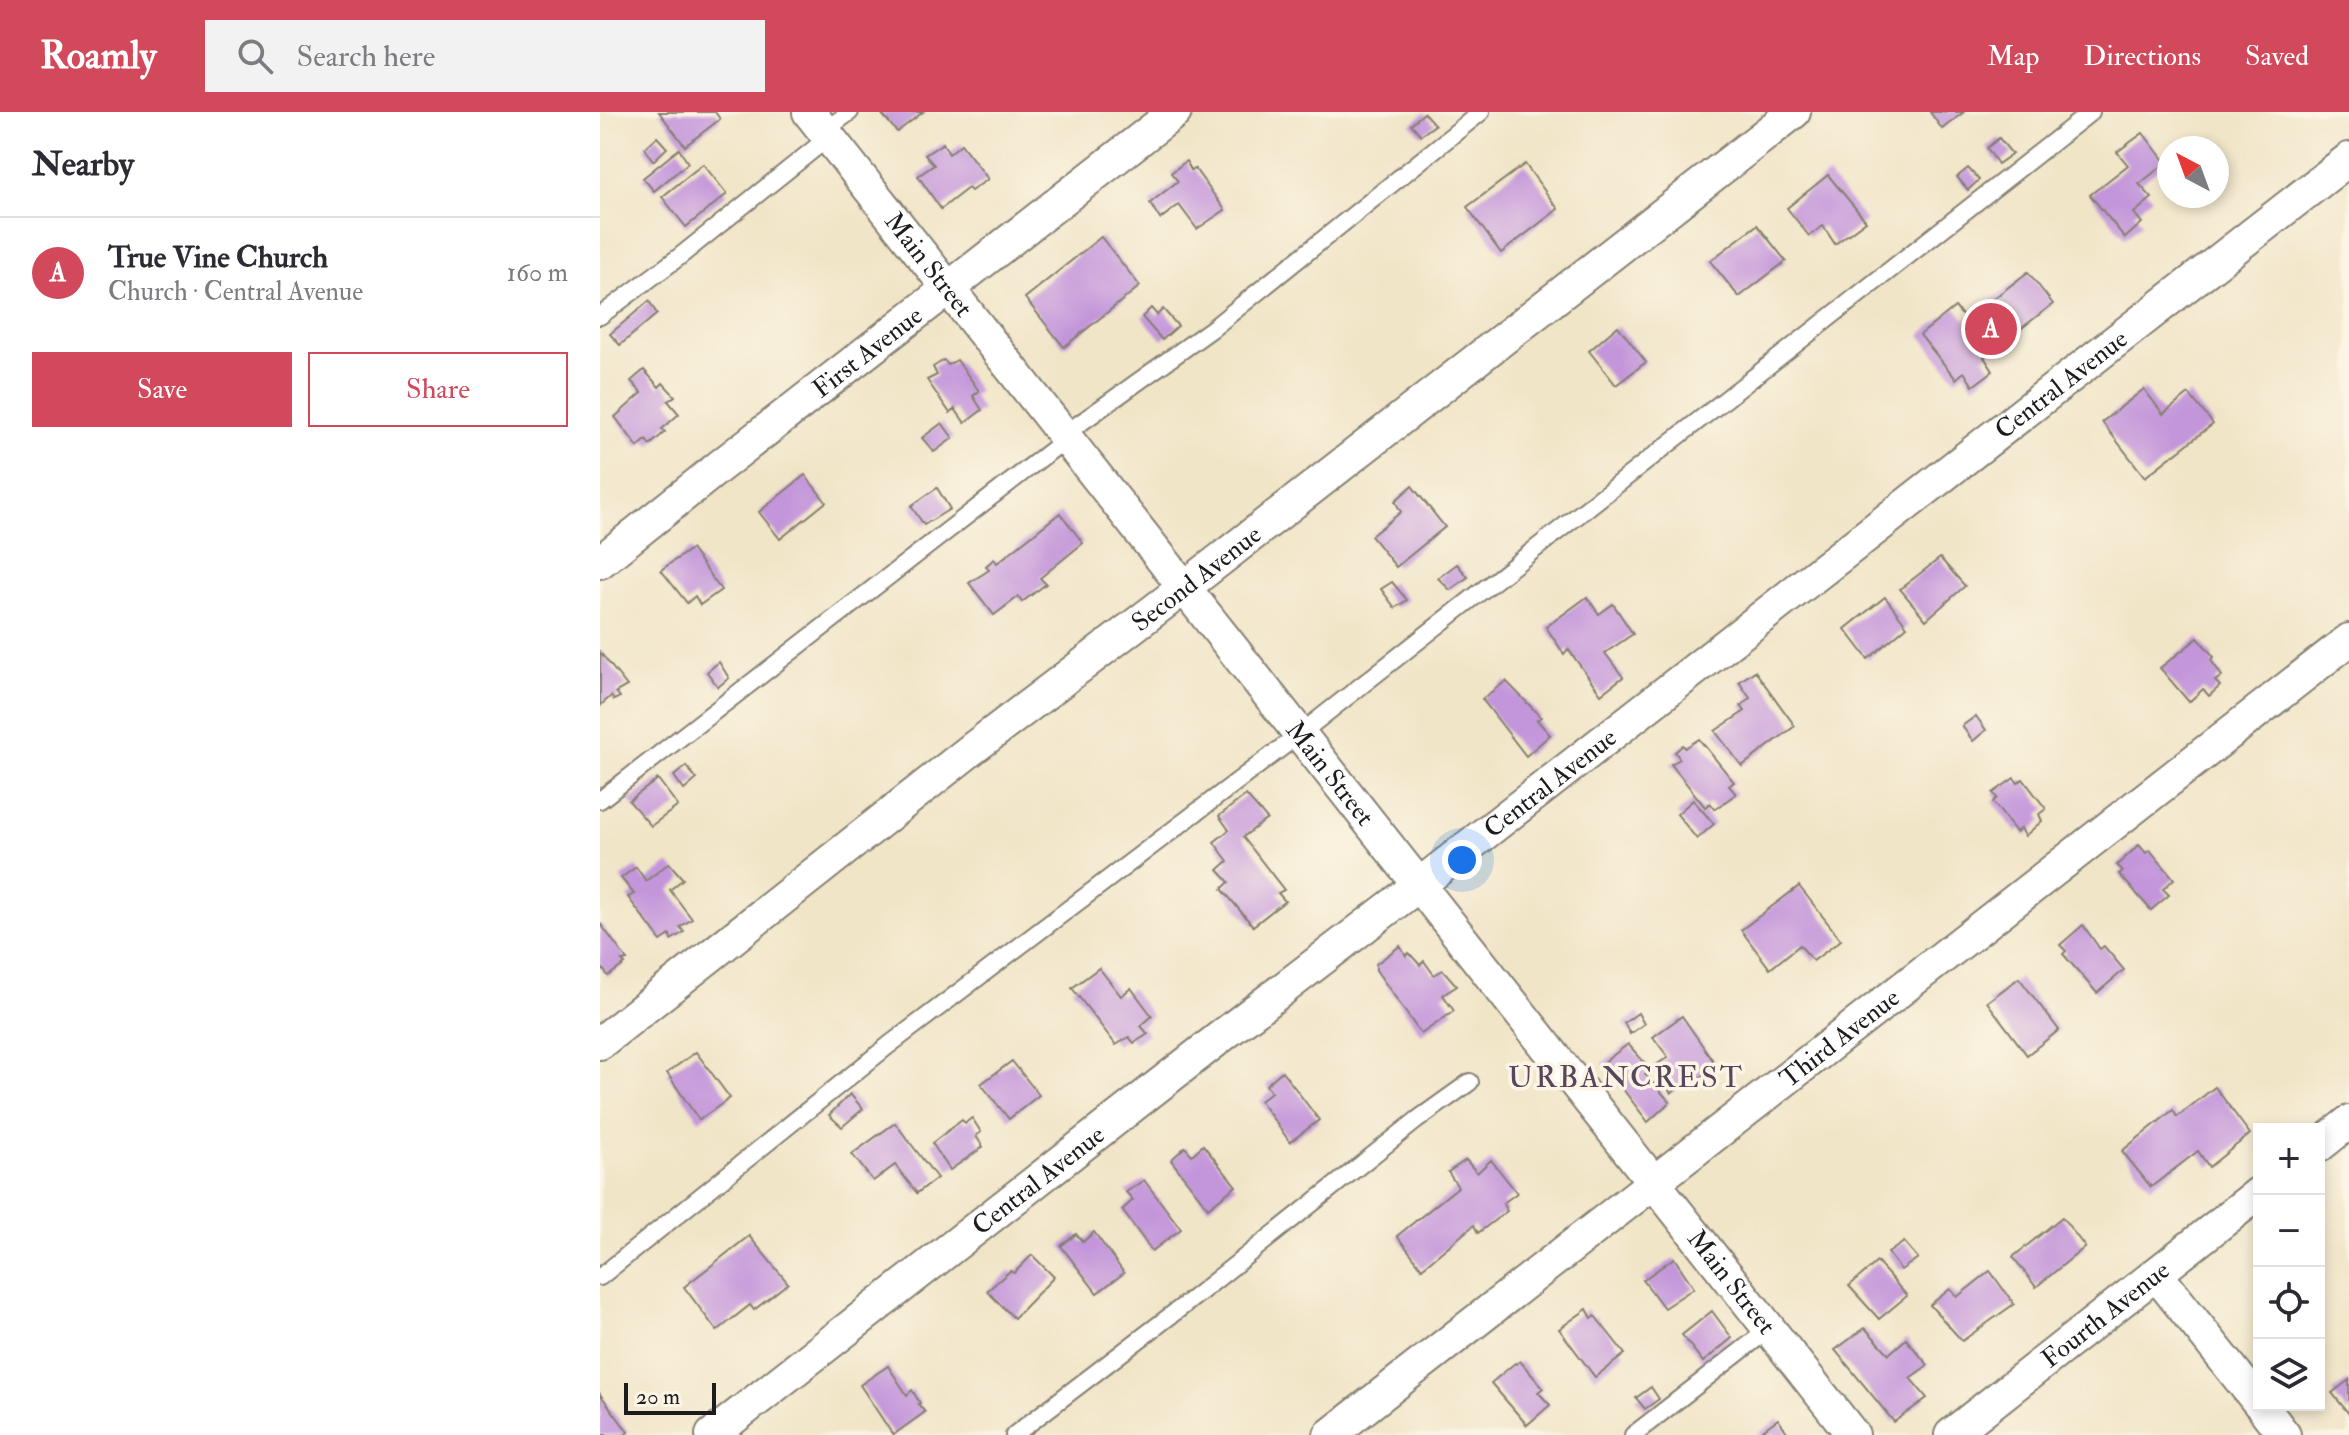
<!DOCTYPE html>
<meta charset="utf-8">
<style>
body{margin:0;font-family:"IM FELL Double Pica",serif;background:#f2f2f3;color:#2b2b33}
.controls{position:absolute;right:24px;bottom:24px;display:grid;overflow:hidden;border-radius:0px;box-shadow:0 4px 12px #0003}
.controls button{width:72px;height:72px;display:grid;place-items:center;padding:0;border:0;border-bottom:2px solid #e1e1e2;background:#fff;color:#2b2b33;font:40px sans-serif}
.compass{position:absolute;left:1557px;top:24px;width:72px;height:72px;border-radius:50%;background:#fff;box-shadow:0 4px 12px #0003;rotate:319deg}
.scale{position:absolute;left:24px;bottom:20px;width:92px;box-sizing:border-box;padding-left:8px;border:4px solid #1c1c1c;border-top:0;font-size:22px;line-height:28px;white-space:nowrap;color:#1c1c1c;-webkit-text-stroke:6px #fcf5e5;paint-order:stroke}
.you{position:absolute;left:862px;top:748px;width:28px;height:28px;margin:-20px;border:6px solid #fff;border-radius:50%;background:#1a73e8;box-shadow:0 0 0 12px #1a73e833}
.badge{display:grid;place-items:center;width:52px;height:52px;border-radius:50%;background:#d1495b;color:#fff;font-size:26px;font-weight:700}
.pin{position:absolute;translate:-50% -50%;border:4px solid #fff;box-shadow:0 2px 8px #0006}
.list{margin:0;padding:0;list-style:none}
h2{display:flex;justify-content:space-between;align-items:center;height:104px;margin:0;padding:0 32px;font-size:34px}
h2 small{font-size:26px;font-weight:400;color:#7c7c81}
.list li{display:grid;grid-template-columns:52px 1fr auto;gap:24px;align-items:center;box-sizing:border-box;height:112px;padding:0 32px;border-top:2px solid #e1e1e2}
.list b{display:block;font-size:30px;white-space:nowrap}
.list p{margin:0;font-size:26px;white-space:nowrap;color:#7c7c81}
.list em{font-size:26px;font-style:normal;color:#7c7c81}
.actions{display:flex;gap:16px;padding:24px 32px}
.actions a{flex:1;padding:18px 0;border:2px solid #d1495b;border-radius:0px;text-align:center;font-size:28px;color:#d1495b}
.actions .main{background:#d1495b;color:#fff}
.icon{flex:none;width:44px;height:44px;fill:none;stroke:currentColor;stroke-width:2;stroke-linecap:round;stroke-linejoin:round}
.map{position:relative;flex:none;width:1749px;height:1323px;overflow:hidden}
header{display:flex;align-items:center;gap:48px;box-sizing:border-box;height:112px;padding:0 40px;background:#d1495b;color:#fff}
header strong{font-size:38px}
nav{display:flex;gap:44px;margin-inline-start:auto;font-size:28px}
.search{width:560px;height:72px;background:#f2f2f3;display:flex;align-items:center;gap:20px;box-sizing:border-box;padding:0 28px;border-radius:0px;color:#7c7c81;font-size:30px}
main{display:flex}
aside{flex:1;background:#fff}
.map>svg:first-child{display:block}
.building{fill:#c395da}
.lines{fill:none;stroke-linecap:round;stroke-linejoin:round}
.lane-casing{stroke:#868072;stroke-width:20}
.street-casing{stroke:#868072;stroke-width:36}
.lane{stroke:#fff;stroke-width:16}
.street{stroke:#fff;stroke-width:32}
.labels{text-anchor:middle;stroke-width:7;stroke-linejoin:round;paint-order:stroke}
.street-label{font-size:26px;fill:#1c1c1c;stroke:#fcf5e5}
.quarter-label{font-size:30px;letter-spacing:2px;fill:#56465e;stroke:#fcf5e5}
</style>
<header>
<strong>Roamly</strong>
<div class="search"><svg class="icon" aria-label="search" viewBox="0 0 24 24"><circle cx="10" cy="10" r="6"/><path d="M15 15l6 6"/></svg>Search here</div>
<nav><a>Map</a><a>Directions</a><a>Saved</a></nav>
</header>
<main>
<aside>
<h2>Nearby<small></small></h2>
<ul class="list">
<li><span class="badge">A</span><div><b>True Vine Church</b><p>Church · Central Avenue</p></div><em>160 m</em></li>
</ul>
<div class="actions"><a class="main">Save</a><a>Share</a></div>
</aside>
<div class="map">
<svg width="1749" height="1323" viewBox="0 0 1749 1323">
<rect width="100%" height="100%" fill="#fcf5e5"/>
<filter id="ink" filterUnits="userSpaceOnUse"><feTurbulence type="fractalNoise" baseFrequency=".0125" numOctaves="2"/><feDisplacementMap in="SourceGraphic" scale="16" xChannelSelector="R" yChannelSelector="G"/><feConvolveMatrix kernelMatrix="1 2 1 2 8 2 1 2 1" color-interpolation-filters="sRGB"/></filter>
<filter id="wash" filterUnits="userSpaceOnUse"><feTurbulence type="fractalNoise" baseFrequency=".006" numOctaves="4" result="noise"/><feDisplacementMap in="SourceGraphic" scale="32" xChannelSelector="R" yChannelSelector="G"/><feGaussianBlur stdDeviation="1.8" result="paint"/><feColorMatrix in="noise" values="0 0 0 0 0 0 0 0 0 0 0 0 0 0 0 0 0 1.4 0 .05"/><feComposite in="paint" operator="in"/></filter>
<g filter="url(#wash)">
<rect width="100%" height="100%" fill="#f1e5c8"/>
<g id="blocks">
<!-- building -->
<g class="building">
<path d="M 59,0 L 115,0 L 120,7 L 85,34 Z"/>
<path d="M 280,0 L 323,0 L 297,20 Z"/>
<path d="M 1330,0 L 1364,0 L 1342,17 Z"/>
<path d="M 824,1 L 835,13 L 821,23 L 811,12 Z"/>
<path d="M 1543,21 L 1566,51 L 1539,72 L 1552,86 L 1534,101 L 1542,111 L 1525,126 L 1490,83 L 1528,53 L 1517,40 Z"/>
<path d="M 57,25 L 67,36 L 53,49 L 45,36 Z"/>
<path d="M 1399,26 L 1412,42 L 1398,52 L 1387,36 Z"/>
<path d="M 343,31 L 349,42 L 361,32 L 388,67 L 371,79 L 368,76 L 341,97 L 318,64 L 334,53 L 325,43 Z"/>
<path d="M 79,37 L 88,51 L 54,79 L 43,66 Z"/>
<path d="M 586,49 L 591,58 L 595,57 L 625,98 L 597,117 L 579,93 L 560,107 L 550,91 L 578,69 L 571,61 Z"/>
<path d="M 103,52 L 127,82 L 86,115 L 62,85 Z"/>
<path d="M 925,52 L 958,97 L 901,141 L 867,95 Z"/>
<path d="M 1368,56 L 1379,68 L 1368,78 L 1357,65 Z"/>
<path d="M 1228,63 L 1266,109 L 1235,132 L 1223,114 L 1209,124 L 1187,96 Z"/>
<path d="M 1157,113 L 1186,149 L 1139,185 L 1110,149 Z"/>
<path d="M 501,125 L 540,174 L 464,235 L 425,186 Z"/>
<path d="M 1428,160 L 1453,192 L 1384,245 L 1393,259 L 1373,274 L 1364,260 L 1356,267 L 1320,223 L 1355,195 L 1366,208 Z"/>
<path d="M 49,189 L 57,202 L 20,233 L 10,222 Z"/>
<path d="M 551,196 L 557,203 L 563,197 L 578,214 L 562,228 L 542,205 Z"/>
<path d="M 1018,214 L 1046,250 L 1016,273 L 989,239 Z"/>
<path d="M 344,248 L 348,253 L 357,248 L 379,279 L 373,284 L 382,298 L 365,311 L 355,297 L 350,301 L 327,268 L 337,263 L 333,255 Z"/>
<path d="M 44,258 L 59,275 L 63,271 L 75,284 L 68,289 L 79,302 L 62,317 L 65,320 L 50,333 L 46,328 L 38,335 L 15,305 L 42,281 L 31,269 Z"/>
<path d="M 1544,277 L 1563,302 L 1589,282 L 1613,312 L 1545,365 L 1502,310 Z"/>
<path d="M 342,311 L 353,326 L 334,340 L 322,326 Z"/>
<path d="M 205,363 L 226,390 L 180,427 L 159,400 Z"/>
<path d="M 812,374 L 845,415 L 796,455 L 771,424 L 801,400 L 795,389 Z"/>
<path d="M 337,376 L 350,397 L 324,413 L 311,394 Z"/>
<path d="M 460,401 L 483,431 L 440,466 L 446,472 L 422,490 L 418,485 L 394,503 L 369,471 L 389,458 L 386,454 L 394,447 L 397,451 Z"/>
<path d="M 91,437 L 121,478 L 100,493 L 95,484 L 87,491 L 61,458 Z"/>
<path d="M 1340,446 L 1365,474 L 1326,508 L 1300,477 Z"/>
<path d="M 857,452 L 868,465 L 850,478 L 838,466 Z"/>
<path d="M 792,470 L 807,488 L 795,496 L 781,477 Z"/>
<path d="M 987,485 L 999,502 L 1013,492 L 1033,522 L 1005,541 L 1023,565 L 1001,582 L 968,537 L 964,542 L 946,515 Z"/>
<path d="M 1285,485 L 1307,514 L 1268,547 L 1245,517 Z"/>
<path d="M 1598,526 L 1614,545 L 1611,548 L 1622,564 L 1615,569 L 1620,574 L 1609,584 L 1603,577 L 1589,590 L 1560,556 Z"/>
<path d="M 0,540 L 27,574 L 16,580 L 20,585 L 14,588 L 11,584 L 0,594 Z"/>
<path d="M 119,550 L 129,566 L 118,575 L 107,560 Z"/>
<path d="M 1155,559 L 1195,614 L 1142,654 L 1115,619 L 1145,599 L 1141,594 L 1150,586 L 1139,570 Z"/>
<path d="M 906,569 L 941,605 L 937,608 L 950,623 L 926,644 L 882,587 Z"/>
<path d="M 1376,604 L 1386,618 L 1373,629 L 1362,614 Z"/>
<path d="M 1099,627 L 1134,670 L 1129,674 L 1136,682 L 1115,697 L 1110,691 L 1105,695 L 1071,652 L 1080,647 L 1075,640 L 1083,633 L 1085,636 Z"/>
<path d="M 86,654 L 97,667 L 84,678 L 74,664 Z"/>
<path d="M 1414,666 L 1418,671 L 1423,667 L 1446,697 L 1439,702 L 1442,709 L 1425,724 L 1421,716 L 1416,720 L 1393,690 L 1397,686 L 1393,681 Z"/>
<path d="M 58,667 L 78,694 L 51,714 L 29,689 Z"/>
<path d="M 646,683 L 667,707 L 643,725 L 684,778 L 678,781 L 685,789 L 653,814 L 622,777 L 629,770 L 618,758 L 628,749 L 614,730 L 629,718 L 619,704 Z"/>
<path d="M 1093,688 L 1114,712 L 1097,727 L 1077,702 Z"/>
<path d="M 1539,733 L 1546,741 L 1550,738 L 1574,767 L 1563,777 L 1569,783 L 1551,798 L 1519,762 L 1523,759 L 1517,753 Z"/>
<path d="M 69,751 L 83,767 L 70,778 L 92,807 L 80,815 L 84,820 L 71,828 L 70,823 L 61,829 L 28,785 L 34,782 L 21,766 L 36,755 L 46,769 Z"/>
<path d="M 1199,774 L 1241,828 L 1213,849 L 1200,833 L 1170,857 L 1141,818 Z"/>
<path d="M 0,811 L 27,848 L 22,849 L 25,852 L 8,864 L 0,853 Z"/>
<path d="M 1483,813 L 1500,837 L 1504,834 L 1524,858 L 1497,881 L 1463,842 L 1466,839 L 1460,833 Z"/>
<path d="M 800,834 L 806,844 L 809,841 L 820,853 L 824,849 L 834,863 L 843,858 L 857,874 L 843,883 L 854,899 L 821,922 L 776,858 L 776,852 Z"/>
<path d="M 499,856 L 521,884 L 531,876 L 552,904 L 541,914 L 548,922 L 534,931 L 529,925 L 516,933 L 472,876 Z"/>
<path d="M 1419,866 L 1459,918 L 1427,943 L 1387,890 Z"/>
<path d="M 1038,901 L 1044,912 L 1030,922 L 1024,911 Z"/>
<path d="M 1082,904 L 1114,950 L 1106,954 L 1108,960 L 1096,968 L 1093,965 L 1071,981 L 1053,955 L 1068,945 L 1053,925 Z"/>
<path d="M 1028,932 L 1050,957 L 1045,962 L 1070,990 L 1048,1010 L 1003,951 Z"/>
<path d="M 96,940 L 130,986 L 99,1008 L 67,961 Z"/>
<path d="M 412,949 L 439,983 L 409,1007 L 381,972 Z"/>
<path d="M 682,959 L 719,1008 L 690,1030 L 660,989 L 671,980 L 666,973 Z"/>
<path d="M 1615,975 L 1650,1022 L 1609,1055 L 1598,1039 L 1551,1075 L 1522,1039 L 1573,998 L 1577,1005 Z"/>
<path d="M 250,982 L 263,997 L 242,1015 L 229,1003 Z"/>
<path d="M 372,1006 L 381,1020 L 376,1024 L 383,1035 L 350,1058 L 332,1031 L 362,1008 L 365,1011 Z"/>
<path d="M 295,1011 L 337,1066 L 317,1081 L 295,1053 L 273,1069 L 252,1042 Z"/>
<path d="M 603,1033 L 636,1074 L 608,1096 L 571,1048 L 585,1035 L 592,1043 Z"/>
<path d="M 866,1048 L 877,1061 L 891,1048 L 917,1081 L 903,1091 L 907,1099 L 878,1121 L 874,1113 L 822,1156 L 797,1124 L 858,1075 L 848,1060 Z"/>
<path d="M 544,1068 L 581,1117 L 552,1139 L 522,1098 L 533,1088 L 526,1080 Z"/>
<path d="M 1462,1105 L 1485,1135 L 1436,1175 L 1413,1145 Z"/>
<path d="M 494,1120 L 524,1161 L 497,1181 L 461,1134 L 476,1122 L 483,1130 Z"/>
<path d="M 149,1124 L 188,1171 L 154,1198 L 150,1193 L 117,1219 L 84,1175 Z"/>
<path d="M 1304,1130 L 1318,1146 L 1301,1158 L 1288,1141 Z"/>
<path d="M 432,1143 L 454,1165 L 414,1206 L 387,1179 L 410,1159 L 414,1161 Z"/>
<path d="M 1074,1146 L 1094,1176 L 1064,1196 L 1043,1168 Z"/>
<path d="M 1277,1150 L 1307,1184 L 1279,1207 L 1249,1174 Z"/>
<path d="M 1390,1159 L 1414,1192 L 1362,1229 L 1330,1193 L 1350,1177 L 1357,1185 Z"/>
<path d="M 987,1197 L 992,1206 L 995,1204 L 1025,1242 L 995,1265 L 959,1217 Z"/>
<path d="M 1112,1199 L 1132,1226 L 1103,1250 L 1082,1223 Z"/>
<path d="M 1265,1216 L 1289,1242 L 1306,1227 L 1328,1253 L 1310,1266 L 1327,1286 L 1294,1310 L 1235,1238 Z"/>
<path d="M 920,1249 L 943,1276 L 938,1280 L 950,1293 L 927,1313 L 891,1271 L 915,1251 L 916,1252 Z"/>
<path d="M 288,1254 L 307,1283 L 312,1278 L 320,1291 L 318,1292 L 325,1300 L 293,1323 L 260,1273 Z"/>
<path d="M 1749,1268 L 1749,1302 L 1732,1281 Z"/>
<path d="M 1051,1275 L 1059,1287 L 1045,1297 L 1036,1286 Z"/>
<path d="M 0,1282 L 28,1320 L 25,1323 L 0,1323 Z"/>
<path d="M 1178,1307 L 1189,1323 L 1156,1323 Z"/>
</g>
</g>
</g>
<g filter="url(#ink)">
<use href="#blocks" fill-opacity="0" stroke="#868072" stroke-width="2"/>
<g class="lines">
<!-- lane casing -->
<g class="lane-casing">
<g id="lane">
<path d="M 224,19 L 250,0"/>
<path d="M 0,204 L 79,145 L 229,25"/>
<path d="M 465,322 L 613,216 L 881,0"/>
<path d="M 0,688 L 467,326"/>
<path d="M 0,1165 L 289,933 L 701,621 L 1491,0"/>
<path d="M 414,1323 L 587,1191 L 817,1008 L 870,970"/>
<path d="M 1033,1323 L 1169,1217"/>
</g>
</g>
<!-- street casing -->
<g class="street-casing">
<g id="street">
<path id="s1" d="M 209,0 L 1253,1323"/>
<path id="s2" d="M 0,450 L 120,354 L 575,0"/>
<path id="s3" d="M 0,931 L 372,637 L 585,475 L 1194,0"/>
<path d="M 1719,1034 L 1749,1010"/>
<path d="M 1556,1162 L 1659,1291"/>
<path d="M 1661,1293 L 1684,1323"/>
<path id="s4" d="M 112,1323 L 623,923 L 820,772 L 1749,47"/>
<path id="s5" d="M 730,1323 L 1749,528"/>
<path id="s6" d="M 1351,1323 L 1659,1081"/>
</g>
</g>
<!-- lane -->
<use href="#lane" class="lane"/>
<!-- street -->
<use href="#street" class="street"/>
</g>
</g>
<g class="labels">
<!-- street labels -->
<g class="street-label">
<text dy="9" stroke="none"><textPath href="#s1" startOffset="194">Main Street</textPath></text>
<text dy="9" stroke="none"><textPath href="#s2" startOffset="340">First Avenue</textPath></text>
<text dy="9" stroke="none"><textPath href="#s4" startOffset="1710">Central Avenue</textPath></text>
<text dy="9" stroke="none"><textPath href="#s3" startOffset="756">Second Avenue</textPath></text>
<text dy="9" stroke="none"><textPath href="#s1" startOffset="842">Main Street</textPath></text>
<text dy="9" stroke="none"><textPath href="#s4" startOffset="1062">Central Avenue</textPath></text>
<text dy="9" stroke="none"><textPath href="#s5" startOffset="646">Third Avenue</textPath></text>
<text dy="9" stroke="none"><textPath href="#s4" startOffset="414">Central Avenue</textPath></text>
<text dy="9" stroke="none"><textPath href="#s1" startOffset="1490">Main Street</textPath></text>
<text dy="9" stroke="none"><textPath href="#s6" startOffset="196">Fourth Avenue</textPath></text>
</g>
<!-- quarter labels -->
<g class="quarter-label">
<text x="1026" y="975">URBANCREST</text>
</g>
</g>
</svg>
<div class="controls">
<button>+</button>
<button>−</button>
<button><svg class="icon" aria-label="locate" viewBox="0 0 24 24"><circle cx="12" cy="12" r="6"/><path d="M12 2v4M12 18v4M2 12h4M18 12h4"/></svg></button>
<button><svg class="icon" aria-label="layers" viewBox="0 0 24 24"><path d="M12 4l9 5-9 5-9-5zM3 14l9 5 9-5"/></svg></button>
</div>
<svg class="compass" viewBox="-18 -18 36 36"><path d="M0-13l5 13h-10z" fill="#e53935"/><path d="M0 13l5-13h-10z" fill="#7c7c81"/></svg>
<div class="scale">20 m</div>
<div class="you"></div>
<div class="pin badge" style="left:1391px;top:217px">A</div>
</div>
</main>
